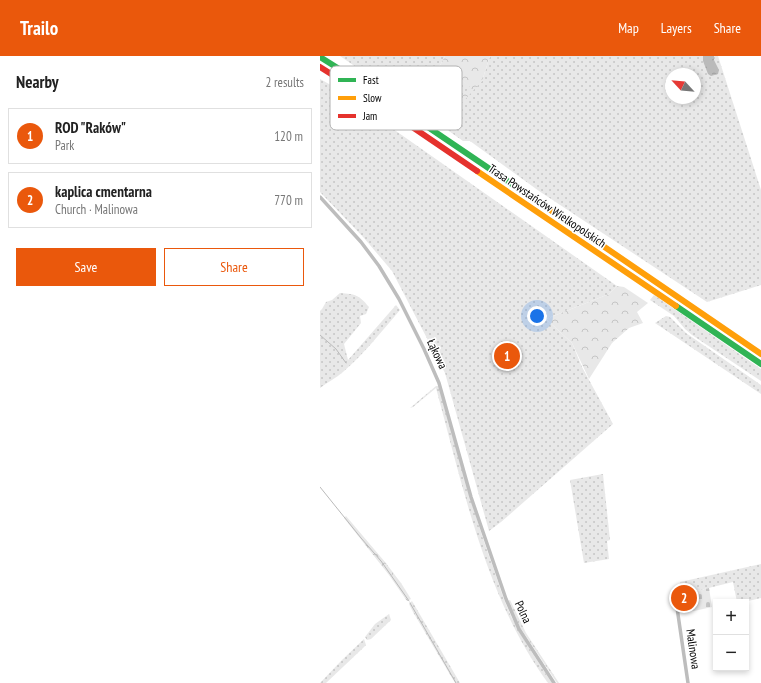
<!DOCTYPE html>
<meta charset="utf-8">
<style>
body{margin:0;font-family:"PT Sans Narrow",sans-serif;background:#f6f6f6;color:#222}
.controls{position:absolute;right:12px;bottom:12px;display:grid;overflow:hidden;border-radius:0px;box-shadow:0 2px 6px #0003}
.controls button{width:36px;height:36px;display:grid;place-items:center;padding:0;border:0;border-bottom:1px solid #e0e0e0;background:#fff;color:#222;font:20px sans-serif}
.compass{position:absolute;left:345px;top:12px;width:36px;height:36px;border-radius:50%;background:#fff;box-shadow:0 2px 6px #0003;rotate:296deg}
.you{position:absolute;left:217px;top:260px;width:14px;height:14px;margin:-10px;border:3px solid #fff;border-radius:50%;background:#1a73e8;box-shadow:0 0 0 6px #1a73e833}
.badge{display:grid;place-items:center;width:26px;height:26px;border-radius:50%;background:#ea580c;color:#fff;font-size:13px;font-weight:700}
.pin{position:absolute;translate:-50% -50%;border:2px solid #fff;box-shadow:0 1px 4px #0006}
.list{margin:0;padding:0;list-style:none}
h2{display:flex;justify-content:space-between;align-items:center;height:52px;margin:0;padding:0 16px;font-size:17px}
h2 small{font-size:13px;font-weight:400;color:#767676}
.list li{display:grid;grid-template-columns:26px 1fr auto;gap:12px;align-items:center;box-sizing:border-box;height:56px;margin:0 8px 8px;padding:0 8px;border:1px solid #e0e0e0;border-radius:0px}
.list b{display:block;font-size:15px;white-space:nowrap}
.list p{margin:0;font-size:13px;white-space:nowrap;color:#767676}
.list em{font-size:13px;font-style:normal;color:#767676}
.actions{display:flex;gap:8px;padding:12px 16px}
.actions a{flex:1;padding:9px 0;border:1px solid #ea580c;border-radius:0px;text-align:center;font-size:14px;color:#ea580c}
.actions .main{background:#ea580c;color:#fff}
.map{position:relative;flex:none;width:441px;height:627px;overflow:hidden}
header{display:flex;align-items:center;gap:24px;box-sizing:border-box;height:56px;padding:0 20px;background:#ea580c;color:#fff}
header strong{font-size:19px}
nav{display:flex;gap:22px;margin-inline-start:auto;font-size:14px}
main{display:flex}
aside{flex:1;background:#fff}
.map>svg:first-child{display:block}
.grass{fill:url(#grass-dots);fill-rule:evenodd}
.forest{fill:url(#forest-crowns)}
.cemetery{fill:url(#cemetery-stones)}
.water{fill:url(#water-ripples)}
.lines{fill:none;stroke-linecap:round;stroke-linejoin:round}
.stream{stroke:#bababa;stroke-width:1}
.street{stroke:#bdbdbd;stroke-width:3.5}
.fast{stroke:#30b455;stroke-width:6}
.slow{stroke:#ff9f0a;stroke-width:6}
.jam{stroke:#e5322d;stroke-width:6}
.labels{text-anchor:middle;stroke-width:3;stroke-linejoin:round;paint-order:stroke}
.street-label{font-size:12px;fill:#000;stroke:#fff}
.key{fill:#fff;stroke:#b2b2b2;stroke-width:1}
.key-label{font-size:11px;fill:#000}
</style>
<header>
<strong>Trailo</strong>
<nav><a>Map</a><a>Layers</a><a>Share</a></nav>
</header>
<main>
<aside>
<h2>Nearby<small>2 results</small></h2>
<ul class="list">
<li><span class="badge">1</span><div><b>ROD &quot;Raków&quot;</b><p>Park</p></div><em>120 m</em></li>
<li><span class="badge">2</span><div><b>kaplica cmentarna</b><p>Church · Malinowa</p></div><em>770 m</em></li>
</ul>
<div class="actions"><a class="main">Save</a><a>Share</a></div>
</aside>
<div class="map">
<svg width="441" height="627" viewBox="0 0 441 627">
<defs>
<pattern id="grass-dots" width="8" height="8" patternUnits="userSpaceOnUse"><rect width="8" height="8" fill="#e8e8e8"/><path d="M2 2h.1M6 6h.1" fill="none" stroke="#c5c5c5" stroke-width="1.8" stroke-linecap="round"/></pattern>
<pattern id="forest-crowns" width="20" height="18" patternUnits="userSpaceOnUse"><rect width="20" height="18" fill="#e8e8e8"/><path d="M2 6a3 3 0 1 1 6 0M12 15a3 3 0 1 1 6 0" fill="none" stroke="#c5c5c5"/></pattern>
<pattern id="cemetery-stones" width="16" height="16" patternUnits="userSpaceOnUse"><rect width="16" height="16" fill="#e8e8e8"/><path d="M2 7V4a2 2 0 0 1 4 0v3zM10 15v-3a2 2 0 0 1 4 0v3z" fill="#c5c5c5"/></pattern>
<pattern id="water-ripples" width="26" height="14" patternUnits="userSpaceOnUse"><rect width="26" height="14" fill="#bababa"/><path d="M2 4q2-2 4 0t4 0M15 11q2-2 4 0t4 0" fill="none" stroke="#9e9e9e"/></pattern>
</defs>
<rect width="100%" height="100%" fill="#fff"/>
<!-- grass -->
<g class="grass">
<path d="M 20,0 L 125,0 C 119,14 113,13 112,31 L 131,24 L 136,20 L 151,31 L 138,44 L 162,25 L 170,0 L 398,0 L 441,134 L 441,229 L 387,246 L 219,135 L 150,85 L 143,85 L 106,59 L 116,59 L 123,61 L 118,55 L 110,40 L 107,41 L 104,48 L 99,51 L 100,55 ZM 351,18 L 375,18 L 375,42 L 351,42 Z"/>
<path d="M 0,23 L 9,28 L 297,230 L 289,238 L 226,263 L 252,287 L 262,311 L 293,368 L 181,466 L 169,475 L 125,317 L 72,215 L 44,182 L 0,136 Z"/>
<path d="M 20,237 C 36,238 39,239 49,251 L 46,258 L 40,260 L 41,267 L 24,288 L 28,304 L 76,249 L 80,254 C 62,275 44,298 23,316 C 16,322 8,326 0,332 L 0,255 L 2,253 L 6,246 L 12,244 Z"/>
<path d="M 334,239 L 441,313 L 441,325 L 372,279 L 365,273 L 354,260 L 330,244 Z"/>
<path d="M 346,260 L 350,261 L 366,277 L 441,329 L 441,338 L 335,267 Z"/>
<path d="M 116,330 L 119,330 C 136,390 151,451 173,511 C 179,528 184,546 192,562 C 204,585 218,606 232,627 L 228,627 C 166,543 143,431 116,332 L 93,351 L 90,352 Z"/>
<path d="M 283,418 L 290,484 L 287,485 L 289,503 L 264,507 L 250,424 Z"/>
<path d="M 441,508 L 441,542 L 424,546 L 417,546 L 413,526 L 360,539 L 360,526 Z"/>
<path d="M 190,544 L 206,577 L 239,627 L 237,627 L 200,571 L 188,545 Z"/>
<path d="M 92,545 L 140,627 L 135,627 L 93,556 L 89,548 Z"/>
<path d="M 69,558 L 71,564 L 51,583 L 47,584 L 45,581 L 55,568 Z"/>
<path d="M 44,583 L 46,589 L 42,593 L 6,627 L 0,627 L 22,604 Z"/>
</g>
<!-- forest -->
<g class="forest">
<path d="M 125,0 L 170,0 L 162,25 L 140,49 L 137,48 L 138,44 L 150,31 L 136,20 L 120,35 L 115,35 L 112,31 C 113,13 119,14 125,0 Z"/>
<path d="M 297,230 L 304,231 L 328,247 L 317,256 L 323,267 L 309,272 L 292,287 L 269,323 L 252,287 L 226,263 L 289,238 Z"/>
<path d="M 26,460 L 65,506 L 81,527 L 91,543 L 87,545 L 69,519 L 24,462 Z"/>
</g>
<!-- cemetery -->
<path class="cemetery" d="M 389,532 L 392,551 L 374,555 L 363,554 L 360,539 Z"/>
<!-- water -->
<path class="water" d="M 383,0 L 394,0 L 394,4 L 399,14 L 398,18 L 391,20 L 388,18 L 383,5 Z"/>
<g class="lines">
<!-- stream -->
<g class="stream">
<path d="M 0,279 L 16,293 L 26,307"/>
<path d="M 0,431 L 41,482 L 61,505 L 89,545"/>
<path d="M 90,547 L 136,627"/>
</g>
<!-- street -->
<g class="street">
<path d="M 0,141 L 41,186 L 59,210 L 79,243 L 104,293 L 119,327 L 151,441 L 186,543 L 199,573 L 234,627"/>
<path d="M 355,538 L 368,627"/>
</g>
<!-- fast -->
<g class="fast">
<path d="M 0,1 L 59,38 L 229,153"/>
<path d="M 356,250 L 441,308"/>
</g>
<!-- slow -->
<g class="slow">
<path d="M 157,115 L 356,250"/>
<path d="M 229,153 L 441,298"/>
</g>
<!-- jam -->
<path class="jam" d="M 0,11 L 54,45 L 157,115"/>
</g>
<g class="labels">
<!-- street labels -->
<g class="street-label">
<text transform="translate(227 150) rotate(34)" y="4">Trasa Powstańców Wielkopolskich</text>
<text transform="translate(117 298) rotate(65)" y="4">Łąkowa</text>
<text transform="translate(203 556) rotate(65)" y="4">Polna</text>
<text transform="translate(373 593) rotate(82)" y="4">Malinowa</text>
</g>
</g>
<!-- legend -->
<rect x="10" y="10" width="132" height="64" rx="6" class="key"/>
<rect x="18" y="22" width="18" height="4" fill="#30b455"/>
<rect x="18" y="40" width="18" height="4" fill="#ff9f0a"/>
<rect x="18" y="58" width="18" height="4" fill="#e5322d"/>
<g class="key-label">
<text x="43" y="28">Fast</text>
<text x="43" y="46">Slow</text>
<text x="43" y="64">Jam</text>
</g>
</svg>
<div class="controls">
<button>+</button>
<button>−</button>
</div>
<svg class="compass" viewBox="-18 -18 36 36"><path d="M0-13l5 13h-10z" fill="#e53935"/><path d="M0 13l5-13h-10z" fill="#767676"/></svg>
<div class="you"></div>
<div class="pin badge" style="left:187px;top:300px">1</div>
<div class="pin badge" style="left:364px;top:542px">2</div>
</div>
</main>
